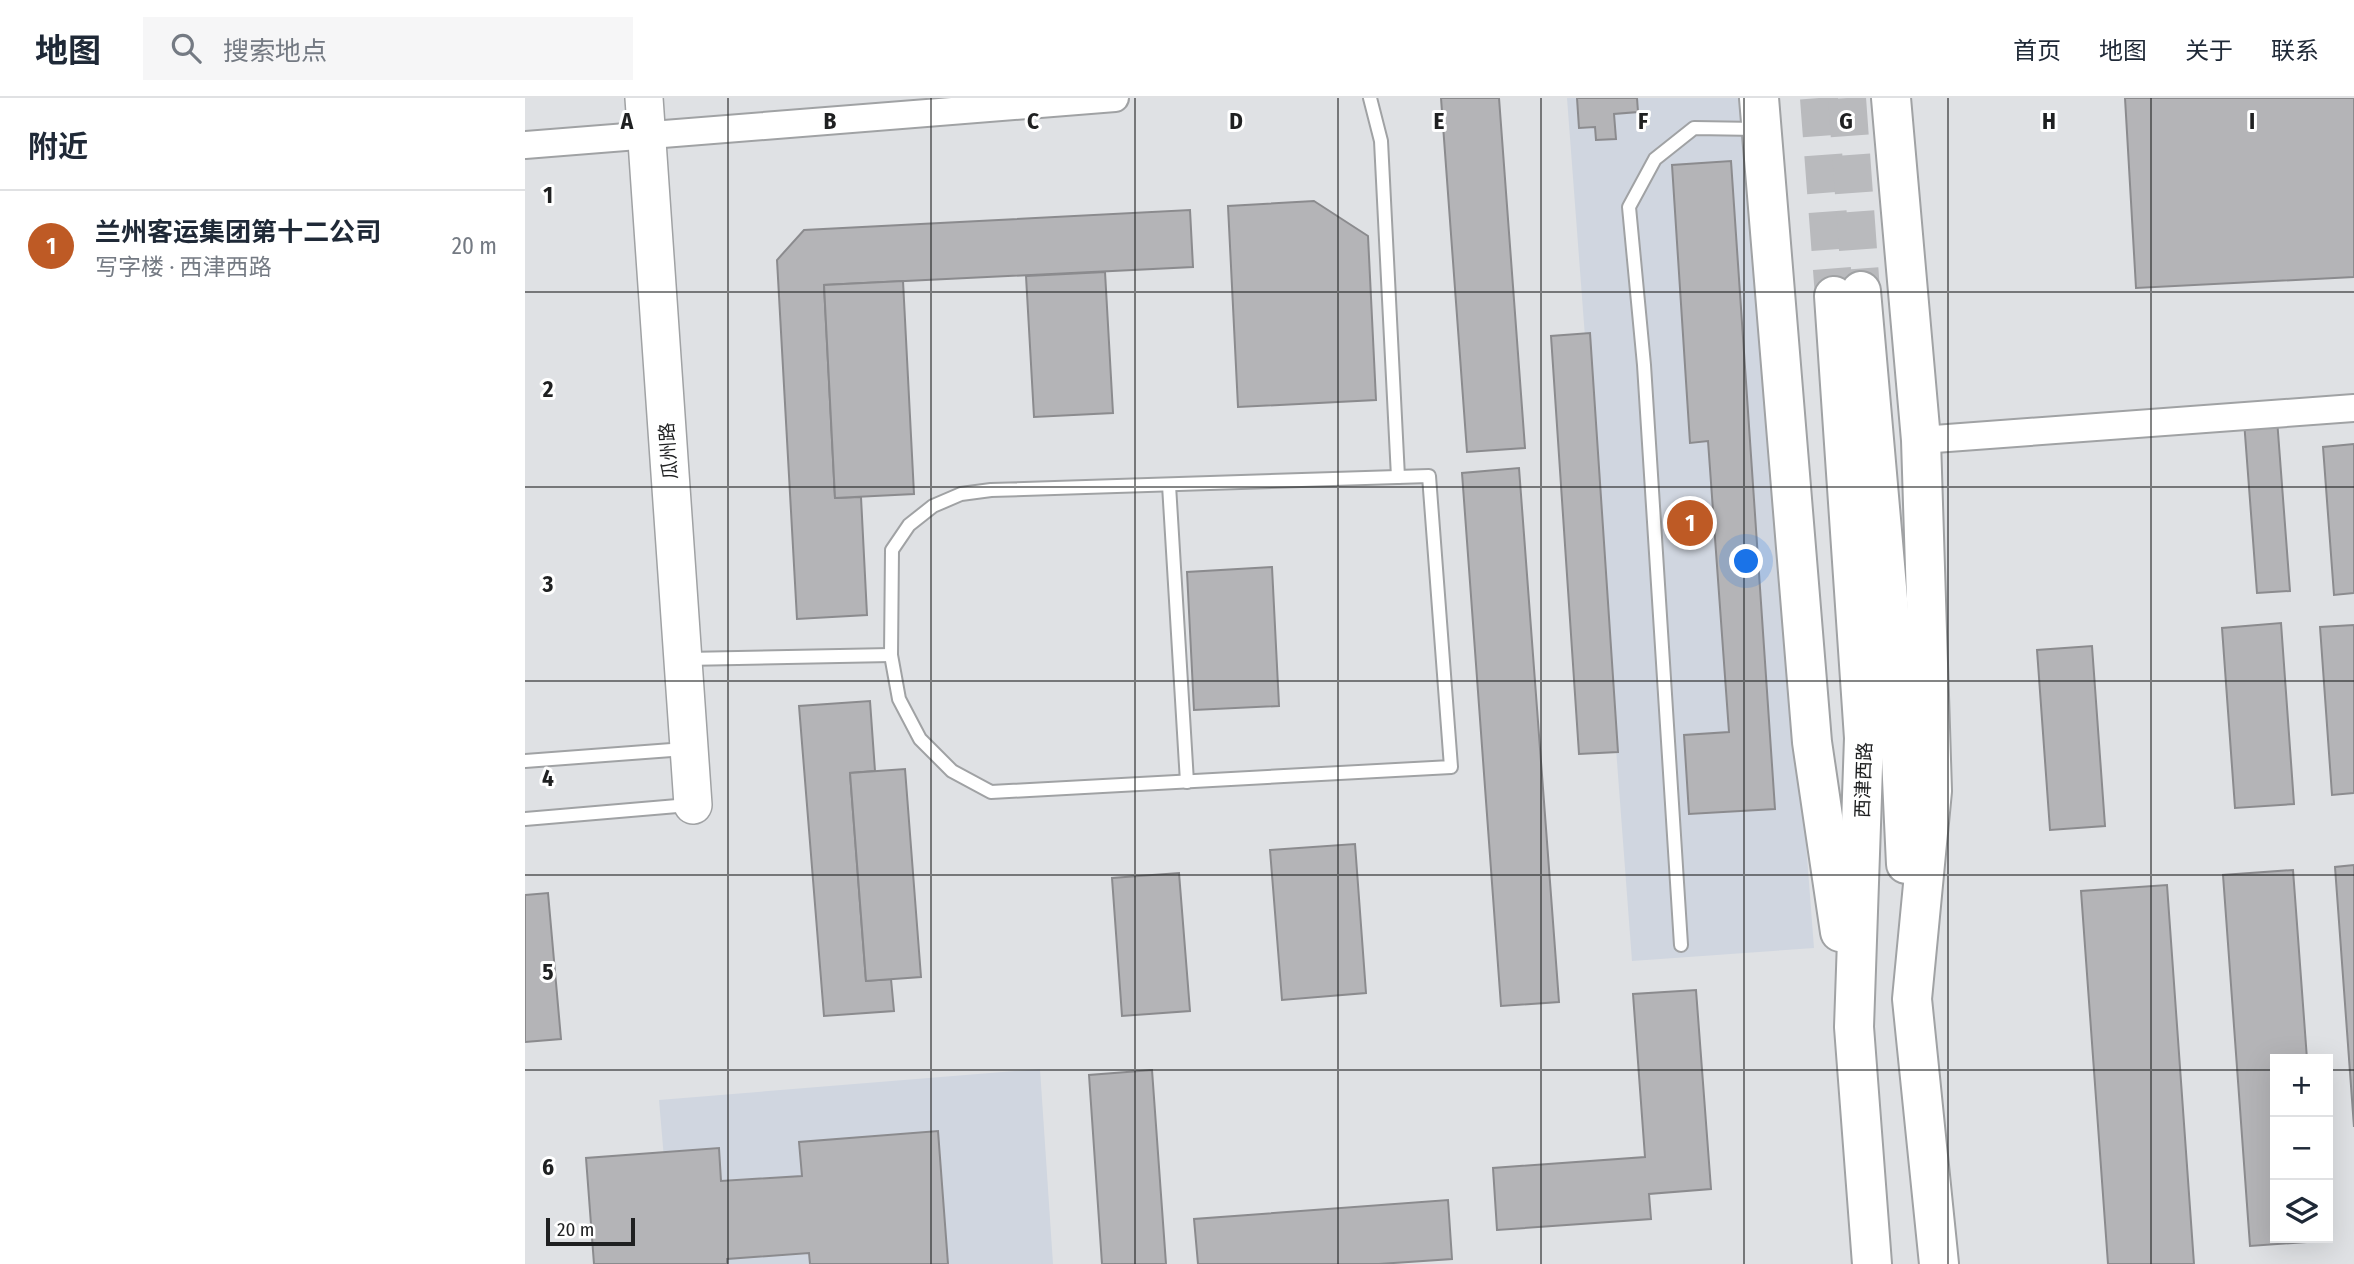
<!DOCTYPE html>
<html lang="zh">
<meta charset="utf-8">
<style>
body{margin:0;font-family:"Fira Sans Condensed","Noto Sans SC",sans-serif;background:#f6f6f7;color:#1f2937}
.controls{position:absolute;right:21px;bottom:21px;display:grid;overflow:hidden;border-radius:0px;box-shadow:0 7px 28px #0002}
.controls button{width:63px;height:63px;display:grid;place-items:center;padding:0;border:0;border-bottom:2px solid #e0e1e3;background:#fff;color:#1f2937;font:35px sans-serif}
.scale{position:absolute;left:21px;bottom:18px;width:89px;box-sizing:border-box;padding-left:7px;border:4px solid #1f2021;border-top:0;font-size:19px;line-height:24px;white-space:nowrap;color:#1f2021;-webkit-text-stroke:5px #fff;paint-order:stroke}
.you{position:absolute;left:1222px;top:464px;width:24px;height:24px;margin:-18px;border:5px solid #fff;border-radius:50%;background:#1a73e8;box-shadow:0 0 0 10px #1a73e833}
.badge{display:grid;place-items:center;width:46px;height:46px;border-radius:50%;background:#be5a25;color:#fff;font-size:23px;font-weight:700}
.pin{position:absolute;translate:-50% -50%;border:4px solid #fff;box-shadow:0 2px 7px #0006}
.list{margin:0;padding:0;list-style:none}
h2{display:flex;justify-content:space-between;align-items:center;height:91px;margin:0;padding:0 28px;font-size:30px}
h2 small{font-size:23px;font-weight:400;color:#747a83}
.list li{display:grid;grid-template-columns:46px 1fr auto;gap:21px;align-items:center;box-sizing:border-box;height:112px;padding:0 28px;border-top:2px solid #e0e1e3}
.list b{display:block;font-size:26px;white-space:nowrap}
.list p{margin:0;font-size:23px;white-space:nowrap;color:#747a83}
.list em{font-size:23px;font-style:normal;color:#747a83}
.icon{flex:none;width:38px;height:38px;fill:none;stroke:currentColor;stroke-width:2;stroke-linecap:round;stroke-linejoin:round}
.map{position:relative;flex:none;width:1829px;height:1166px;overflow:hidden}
header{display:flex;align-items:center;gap:42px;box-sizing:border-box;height:98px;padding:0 35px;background:#fff;border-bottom:2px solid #e0e1e3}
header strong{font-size:33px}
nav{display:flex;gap:38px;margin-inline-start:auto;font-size:24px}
.search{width:490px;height:63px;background:#f6f6f7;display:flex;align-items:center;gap:18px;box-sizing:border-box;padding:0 24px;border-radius:0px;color:#747a83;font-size:26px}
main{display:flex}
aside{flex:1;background:#fff}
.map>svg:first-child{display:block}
.built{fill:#d0d6e0}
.building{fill:#b4b4b7;stroke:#8b8b8e;stroke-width:2}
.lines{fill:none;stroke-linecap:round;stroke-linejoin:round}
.primary-tunnel{stroke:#b9babd;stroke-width:38;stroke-dasharray:38 19;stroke-linecap:butt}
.lane-casing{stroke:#a0a2a4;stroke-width:16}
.street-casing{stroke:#a0a2a4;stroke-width:30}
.secondary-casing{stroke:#a0a2a4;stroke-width:40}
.primary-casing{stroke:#a0a2a4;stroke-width:42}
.lane{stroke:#fff;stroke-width:12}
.street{stroke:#fff;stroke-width:26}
.secondary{stroke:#fff;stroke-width:37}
.primary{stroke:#fff;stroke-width:38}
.grid{fill:none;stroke:#1f2021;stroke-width:2;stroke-opacity:0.55}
.labels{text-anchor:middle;stroke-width:6;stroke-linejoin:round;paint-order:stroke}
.street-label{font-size:19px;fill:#1f2021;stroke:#fff}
.grid-label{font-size:23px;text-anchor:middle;font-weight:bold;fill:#1f2021;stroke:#fff;stroke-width:6;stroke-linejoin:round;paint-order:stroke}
</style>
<header>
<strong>地图</strong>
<div class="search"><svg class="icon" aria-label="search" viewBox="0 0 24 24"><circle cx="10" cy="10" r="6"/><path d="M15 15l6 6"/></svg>搜索地点</div>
<nav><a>首页</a><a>地图</a><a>关于</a><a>联系</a></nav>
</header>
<main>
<aside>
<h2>附近<small></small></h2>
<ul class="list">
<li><span class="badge">1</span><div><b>兰州客运集团第十二公司</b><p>写字楼 · 西津西路</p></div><em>20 m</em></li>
</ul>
</aside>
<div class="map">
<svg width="1829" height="1166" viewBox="0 0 1829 1166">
<rect width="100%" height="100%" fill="#dfe1e4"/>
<!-- built -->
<g class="built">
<path d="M 1042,0 L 1224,0 L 1289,850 L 1107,863 Z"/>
<path d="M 515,971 L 528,1166 L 148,1166 L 134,1002 Z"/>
</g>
<!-- building -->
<g class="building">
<path d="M 916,0 L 974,0 L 1000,350 L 942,354 Z"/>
<path d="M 1052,0 L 1112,0 L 1113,14 L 1089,16 L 1091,41 L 1071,42 L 1070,29 L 1054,30 Z"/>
<path d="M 1600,0 L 1829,0 L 1829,179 L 1611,190 Z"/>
<path d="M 1206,63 L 1250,711 L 1164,716 L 1159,637 L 1204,634 L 1183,343 L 1165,345 L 1147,67 Z"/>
<path d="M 789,103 L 843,138 L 851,302 L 713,309 L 703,108 Z"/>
<path d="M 665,112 L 668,169 L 299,187 L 310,400 L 336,399 L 342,517 L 272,521 L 252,162 L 279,132 Z"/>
<path d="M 580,174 L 588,315 L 509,319 L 501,178 Z"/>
<path d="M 378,183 L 389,396 L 310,400 L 299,187 Z"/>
<path d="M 1065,235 L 1093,654 L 1054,656 L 1026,238 Z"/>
<path d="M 1752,321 L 1765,493 L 1732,495 L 1719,323 Z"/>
<path d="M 1829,346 L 1829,495 L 1809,497 L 1798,349 Z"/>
<path d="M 994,370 L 1034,904 L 976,908 L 937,375 Z"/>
<path d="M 747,469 L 754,608 L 669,612 L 662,474 Z"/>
<path d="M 1756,525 L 1769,706 L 1710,710 L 1697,530 Z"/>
<path d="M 1829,527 L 1829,695 L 1807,697 L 1795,529 Z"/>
<path d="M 1567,548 L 1580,728 L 1525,732 L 1512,552 Z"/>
<path d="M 345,603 L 350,673 L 325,675 L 341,883 L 366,881 L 369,913 L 299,918 L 274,608 Z"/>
<path d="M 380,671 L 396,879 L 341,883 L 325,675 Z"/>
<path d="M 830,746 L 841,895 L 757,902 L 745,752 Z"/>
<path d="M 1829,767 L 1829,1029 L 1810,769 Z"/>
<path d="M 1768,772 L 1782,961 L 1750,961 L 1750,1140 L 1795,1140 L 1795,1143 L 1725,1148 L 1698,777 Z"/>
<path d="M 654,775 L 665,913 L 597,918 L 587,780 Z"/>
<path d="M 1642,787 L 1669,1166 L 1583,1166 L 1556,793 Z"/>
<path d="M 23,795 L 36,941 L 0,944 L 0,797 Z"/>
<path d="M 1171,892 L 1186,1091 L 1124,1096 L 1126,1121 L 972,1132 L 968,1070 L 1120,1059 L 1108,896 Z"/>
<path d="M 627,972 L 641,1166 L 577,1166 L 564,977 Z"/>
<path d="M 413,1033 L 423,1166 L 285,1166 L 284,1155 L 202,1161 L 202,1166 L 69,1166 L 61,1060 L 194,1050 L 196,1083 L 277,1078 L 274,1044 Z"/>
<path d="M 923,1102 L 927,1161 L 854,1166 L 673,1166 L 669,1121 Z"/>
</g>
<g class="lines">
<!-- primary-tunnel -->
<g class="primary-tunnel">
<path d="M 1294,0 L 1309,198"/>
<path d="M 1322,0 L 1336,193"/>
</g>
<!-- lane casing -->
<g class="lane-casing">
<g id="lane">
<path d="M 845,0 L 856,43 L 873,379"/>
<path d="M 904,378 L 926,669 L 466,694 L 427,673 L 395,641 L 374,601 L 366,557 L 367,452 L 384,427 L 408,408 L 436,396 L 466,392 Z"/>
<path d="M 644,387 L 662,684"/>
<path d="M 160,561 L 366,557"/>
<path d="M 0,663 L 160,651"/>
<path d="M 0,721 L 164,707"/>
<path d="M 1156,847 L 1119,267 L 1104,109 L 1130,61 L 1169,30 L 1233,31"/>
</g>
</g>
<!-- street casing -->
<g class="street-casing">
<g id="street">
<path d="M 0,47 L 590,0"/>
<path d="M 1396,342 L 1829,310"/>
</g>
</g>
<!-- secondary casing -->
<g class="secondary-casing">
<path id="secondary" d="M 119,0 L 168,707"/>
</g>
<!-- primary casing -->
<g class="primary-casing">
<g id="primary">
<path d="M 1234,0 L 1287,644 L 1315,834"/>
<path d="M 1366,0 L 1396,342 L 1407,693 L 1387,901 L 1414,1166"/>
<path d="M 1336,193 L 1375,638 L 1381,766"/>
<path d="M 1309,198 L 1339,640 L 1329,929 L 1347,1166"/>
</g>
</g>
<!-- lane -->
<use href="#lane" class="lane"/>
<!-- street -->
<use href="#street" class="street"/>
<!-- secondary -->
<use href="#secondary" class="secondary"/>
<!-- primary -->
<use href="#primary" class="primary"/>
</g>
<!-- grid -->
<path class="grid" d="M 203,0 L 203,1166M 406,0 L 406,1166M 610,0 L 610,1166M 813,0 L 813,1166M 1016,0 L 1016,1166M 1219,0 L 1219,1166M 1423,0 L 1423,1166M 1626,0 L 1626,1166M 0,194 L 1829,194M 0,389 L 1829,389M 0,583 L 1829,583M 0,777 L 1829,777M 0,972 L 1750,972M 1803,972 L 1829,972"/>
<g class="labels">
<!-- street labels -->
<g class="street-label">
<text transform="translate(143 353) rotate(-94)" y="7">瓜州路</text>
<text transform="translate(1338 682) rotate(-88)" y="7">西津西路</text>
</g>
</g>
<g class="grid-label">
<text x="102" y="31">A</text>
<text x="305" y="31">B</text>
<text x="508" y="31">C</text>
<text x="711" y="31">D</text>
<text x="914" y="31">E</text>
<text x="1118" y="31">F</text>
<text x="1321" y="31">G</text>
<text x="1524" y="31">H</text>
<text x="1727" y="31">I</text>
<text x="23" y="105">1</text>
<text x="23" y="299">2</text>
<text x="23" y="494">3</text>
<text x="23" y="688">4</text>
<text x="23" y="882">5</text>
<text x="23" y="1077">6</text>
</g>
</svg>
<div class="controls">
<button>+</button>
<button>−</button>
<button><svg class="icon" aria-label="layers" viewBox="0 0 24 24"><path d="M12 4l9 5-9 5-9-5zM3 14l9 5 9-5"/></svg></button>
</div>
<div class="scale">20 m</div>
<div class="you"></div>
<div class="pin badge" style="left:1165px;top:425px">1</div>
</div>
</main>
